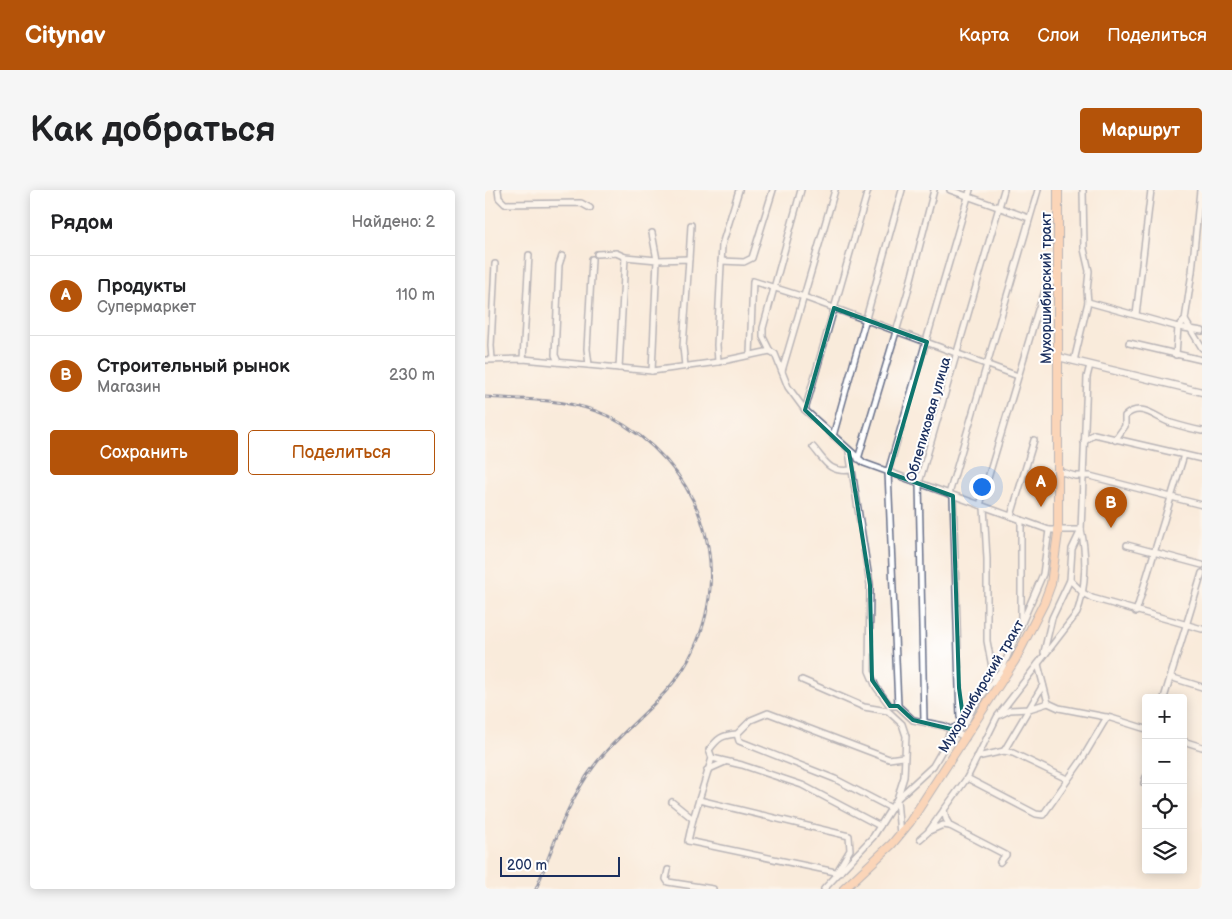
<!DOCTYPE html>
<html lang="ru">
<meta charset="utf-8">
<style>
body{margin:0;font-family:"Balsamiq Sans",sans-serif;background:#f6f6f6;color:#202124}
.controls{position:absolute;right:15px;bottom:15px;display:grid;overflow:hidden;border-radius:5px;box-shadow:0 2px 12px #0003}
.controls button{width:45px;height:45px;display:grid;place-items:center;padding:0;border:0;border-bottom:1px solid #e0e0e0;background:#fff;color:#202124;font:25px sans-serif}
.scale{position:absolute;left:15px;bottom:12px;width:120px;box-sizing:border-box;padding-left:5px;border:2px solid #1b2f5e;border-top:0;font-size:14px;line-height:18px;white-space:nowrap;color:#1b2f5e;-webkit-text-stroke:4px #fff;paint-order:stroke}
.you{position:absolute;left:496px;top:296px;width:18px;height:18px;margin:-12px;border:4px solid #fff;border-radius:50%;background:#1a73e8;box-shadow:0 0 0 8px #1a73e833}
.badge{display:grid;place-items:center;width:32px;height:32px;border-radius:50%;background:#b45309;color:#fff;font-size:16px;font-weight:700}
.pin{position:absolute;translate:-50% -41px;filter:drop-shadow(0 1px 2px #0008)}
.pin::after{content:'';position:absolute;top:26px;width:18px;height:15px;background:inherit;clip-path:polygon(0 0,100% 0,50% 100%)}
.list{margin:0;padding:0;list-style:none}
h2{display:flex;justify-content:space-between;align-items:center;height:65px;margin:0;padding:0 20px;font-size:21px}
h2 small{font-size:16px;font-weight:400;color:#757577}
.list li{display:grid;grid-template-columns:32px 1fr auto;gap:15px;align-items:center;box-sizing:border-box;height:80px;padding:0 20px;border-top:1px solid #e0e0e0}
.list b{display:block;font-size:19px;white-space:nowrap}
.list p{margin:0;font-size:16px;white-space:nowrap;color:#757577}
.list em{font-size:16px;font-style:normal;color:#757577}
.actions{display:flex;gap:10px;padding:15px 20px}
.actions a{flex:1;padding:11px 0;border:1px solid #b45309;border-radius:5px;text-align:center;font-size:18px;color:#b45309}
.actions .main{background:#b45309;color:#fff}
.icon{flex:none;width:28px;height:28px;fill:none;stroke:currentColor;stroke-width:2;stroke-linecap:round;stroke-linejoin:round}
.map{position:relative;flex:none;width:717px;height:699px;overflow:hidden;border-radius:5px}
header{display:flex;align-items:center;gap:30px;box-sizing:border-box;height:70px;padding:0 25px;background:#b45309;color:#fff}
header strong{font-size:24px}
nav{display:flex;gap:28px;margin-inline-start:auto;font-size:18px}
.intro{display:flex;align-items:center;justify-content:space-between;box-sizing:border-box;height:120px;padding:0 30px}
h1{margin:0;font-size:35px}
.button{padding:12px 22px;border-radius:5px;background:#b45309;color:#fff;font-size:18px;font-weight:700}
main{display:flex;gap:30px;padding:0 30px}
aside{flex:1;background:#fff;border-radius:5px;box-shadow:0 2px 12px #0003}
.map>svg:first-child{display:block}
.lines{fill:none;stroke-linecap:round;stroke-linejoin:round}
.minor-casing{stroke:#69718a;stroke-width:8}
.tertiary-casing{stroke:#69718a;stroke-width:9}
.primary-casing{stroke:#69718a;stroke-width:10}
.minor{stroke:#fff;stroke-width:5}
.tertiary{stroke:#fff;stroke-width:6}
.primary{stroke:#fcba8e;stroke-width:8}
.rail-casing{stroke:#1b2f5e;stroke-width:3}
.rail{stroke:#fff;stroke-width:1;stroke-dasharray:4;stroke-linecap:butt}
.marked{fill:none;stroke:#0f766e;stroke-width:4;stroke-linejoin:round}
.labels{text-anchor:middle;stroke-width:4;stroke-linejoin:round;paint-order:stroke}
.street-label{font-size:14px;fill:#1b2f5e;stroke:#fff}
</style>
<header>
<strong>Citynav</strong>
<nav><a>Карта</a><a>Слои</a><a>Поделиться</a></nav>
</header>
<div class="intro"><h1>Как добраться</h1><a class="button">Маршрут</a></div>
<main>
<aside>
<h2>Рядом<small>Найдено: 2</small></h2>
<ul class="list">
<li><span class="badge">A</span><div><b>Продукты</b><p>Супермаркет</p></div><em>110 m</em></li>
<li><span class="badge">B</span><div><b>Строительный рынок</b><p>Магазин</p></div><em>230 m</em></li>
</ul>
<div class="actions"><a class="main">Сохранить</a><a>Поделиться</a></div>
</aside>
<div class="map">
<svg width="717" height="699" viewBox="0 0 717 699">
<rect width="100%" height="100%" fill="#fff"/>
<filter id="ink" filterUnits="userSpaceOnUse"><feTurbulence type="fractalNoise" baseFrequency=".02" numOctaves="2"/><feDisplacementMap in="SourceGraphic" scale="10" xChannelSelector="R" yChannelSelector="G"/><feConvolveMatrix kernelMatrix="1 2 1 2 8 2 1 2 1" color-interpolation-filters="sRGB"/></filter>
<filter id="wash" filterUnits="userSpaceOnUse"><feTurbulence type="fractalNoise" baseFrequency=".0096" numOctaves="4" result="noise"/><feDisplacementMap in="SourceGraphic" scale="20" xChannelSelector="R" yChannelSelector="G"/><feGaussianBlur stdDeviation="1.12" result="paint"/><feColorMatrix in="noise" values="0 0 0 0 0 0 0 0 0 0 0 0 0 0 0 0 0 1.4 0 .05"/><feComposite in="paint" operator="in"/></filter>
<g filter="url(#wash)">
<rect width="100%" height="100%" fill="#f9ebdb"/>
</g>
<g filter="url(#ink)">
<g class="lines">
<!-- minor casing -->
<g class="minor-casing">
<g id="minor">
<path d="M 13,0 L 14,8 L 20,14 L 96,13 L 105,18"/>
<path d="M 465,0 L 544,28"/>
<path d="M 167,43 L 172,70 L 204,69 L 198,157 L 200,176"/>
<path d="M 112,64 L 131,63 L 140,67 L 134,178"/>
<path d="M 140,67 L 172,70 L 167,181"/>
<path d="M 204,69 L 206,35"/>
<path d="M 236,71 L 259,72 L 267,68 L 288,0"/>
<path d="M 603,112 L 693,137 L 717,141"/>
<path d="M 651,125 L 666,0"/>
<path d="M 700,130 L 717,158"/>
<path d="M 644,153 L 717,170"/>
<path d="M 285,161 L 278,147 L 278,138 L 316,0"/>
<path d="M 265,164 L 268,91 L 319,107 L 533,186"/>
<path d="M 691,165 L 693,137 L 700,130 L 707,82 L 715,0"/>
<path d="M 7,169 L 6,156 L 10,74"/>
<path d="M 38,169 L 44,65"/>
<path d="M 0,170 L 38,169 L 167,181 L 233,172 L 285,161 L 290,164 L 303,197 L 320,220 L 379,273 L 564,340 L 596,340"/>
<path d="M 589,171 L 603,112 L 602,101 L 604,81 L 599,59 L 598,0"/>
<path d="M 73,172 L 70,165 L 74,75 L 77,66"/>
<path d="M 233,172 L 232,155 L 237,55 L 254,0"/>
<path d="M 104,175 L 102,159 L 107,69"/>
<path d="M 297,181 L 350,0"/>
<path d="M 320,220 L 383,0"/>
<path d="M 348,246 L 417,0"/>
<path d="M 630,250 L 640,236 L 640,226 C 656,211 671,228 686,233 C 696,236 707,239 717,241"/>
<path d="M 599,252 L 609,244 L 717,269"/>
<path d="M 328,257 C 341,272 344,283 366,280"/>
<path d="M 364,262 L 385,395 L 384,481 L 391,497 L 405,516 L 413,516 L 428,530 L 459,536 L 481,548"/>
<path d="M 373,269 L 422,105 L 449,0"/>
<path d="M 573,281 L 590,286 L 605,286 L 717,315"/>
<path d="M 464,304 L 553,0"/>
<path d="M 468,306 L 474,498 L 475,527 L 479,534"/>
<path d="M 495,315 L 553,120 L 562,96 L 565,93 L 573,91"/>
<path d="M 499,317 L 502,369 L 502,451 L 510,493"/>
<path d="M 526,326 L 549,250"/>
<path d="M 536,330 L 536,434"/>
<path d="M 642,355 L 717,375"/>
<path d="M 585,390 L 598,403 L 607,408 L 717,439"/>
<path d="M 651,422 L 699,265"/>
<path d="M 559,462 L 567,428 L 585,390 L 587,359 L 596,340"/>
<path d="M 553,474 L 563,513"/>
<path d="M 685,487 L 717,497"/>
<path d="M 317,490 L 379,517 L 403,521 L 417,534 L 421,546 L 419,587 L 412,609 L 415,645"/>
<path d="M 679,508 L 717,383"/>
<path d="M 413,516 L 403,282 L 485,0"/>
<path d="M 515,525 L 525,520 L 544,519 L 563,513 L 574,518 L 626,528 L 661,539"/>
<path d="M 439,531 L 434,293 L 519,0"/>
<path d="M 252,544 C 237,545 233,548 224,560 L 227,568 L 257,575 L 317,595 L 395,636"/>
<path d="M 698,551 L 717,557"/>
<path d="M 519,561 L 558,495"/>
<path d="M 492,567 L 519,561 L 528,563 L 582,589"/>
<path d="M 227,568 L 208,629 L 203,651 L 355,683"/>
<path d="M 222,580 L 240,572"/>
<path d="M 482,588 L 551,624 L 558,625 L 596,571 L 622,527"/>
<path d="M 659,593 L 661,587"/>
<path d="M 214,610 L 364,646 L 365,660 L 353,680"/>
<path d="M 187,612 L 208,629"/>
<path d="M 406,618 L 350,589 L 254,551 L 252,544 L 266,530 L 283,523 L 404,569 L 418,567"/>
<path d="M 459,620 L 461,629 L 465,636 L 521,665 L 515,672"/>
<path d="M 444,641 L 458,635 L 465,636"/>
<path d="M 435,649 L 443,642 L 482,588 L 512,527 L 592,423 C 601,398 602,365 596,340 L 602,187 L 605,175"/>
<path d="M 183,680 L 181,689 L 183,692 L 228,699"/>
<path d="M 339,699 L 388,647 L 412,609 L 448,576 L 459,557 L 466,539 L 481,532 L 488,518 L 517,479 L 558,384 L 564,340"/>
</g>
</g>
<!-- tertiary casing -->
<g class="tertiary-casing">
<path id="tertiary" d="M 573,167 L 717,202"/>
</g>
<!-- primary casing -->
<g class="primary-casing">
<path id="primary" d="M 359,699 L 407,654 L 425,632 L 530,470 L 559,413 L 566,394 L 573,343 L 573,0"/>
</g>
<!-- minor -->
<use href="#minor" class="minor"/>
<!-- tertiary -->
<use href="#tertiary" class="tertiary"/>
<!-- primary -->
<use href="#primary" class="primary"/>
<!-- rail casing -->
<g class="rail-casing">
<path id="rail" d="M 0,207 C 40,210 86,208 123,226 C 215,272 253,377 204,469 C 181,512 137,538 109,576 C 82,611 68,658 51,699"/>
</g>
<!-- rail -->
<use href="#rail" class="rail"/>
</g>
</g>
<!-- marked area -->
<path d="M0 0H717V699H0ZM 349,118 L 442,152 L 404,283 L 468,306 L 474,498 L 479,534 L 466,539 L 428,530 L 413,516 L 405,516 L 387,490 L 385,395 L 364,262 L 320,220 Z" fill="#f9ebdb" fill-opacity=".55" fill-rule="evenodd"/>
<path class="marked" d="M 349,118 L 442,152 L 404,283 L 468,306 L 474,498 L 479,534 L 466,539 L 428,530 L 413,516 L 405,516 L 387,490 L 385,395 L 364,262 L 320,220 Z"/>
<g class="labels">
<!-- street labels -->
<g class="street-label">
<text transform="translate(561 98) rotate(-90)" y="5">Мухоршибирский тракт</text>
<text transform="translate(443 229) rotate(-74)" y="5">Облепиховая улица</text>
<text transform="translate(496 496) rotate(-59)" y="5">Мухоршибирский тракт</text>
</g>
</g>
</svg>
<div class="controls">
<button>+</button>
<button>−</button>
<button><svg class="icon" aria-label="locate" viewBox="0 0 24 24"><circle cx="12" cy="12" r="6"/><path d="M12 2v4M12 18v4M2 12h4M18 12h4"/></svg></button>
<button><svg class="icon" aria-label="layers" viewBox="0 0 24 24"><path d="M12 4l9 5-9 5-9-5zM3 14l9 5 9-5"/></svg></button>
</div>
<div class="scale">200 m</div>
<div class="you"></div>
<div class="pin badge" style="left:556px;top:317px">A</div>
<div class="pin badge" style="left:626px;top:338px">B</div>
</div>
</main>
